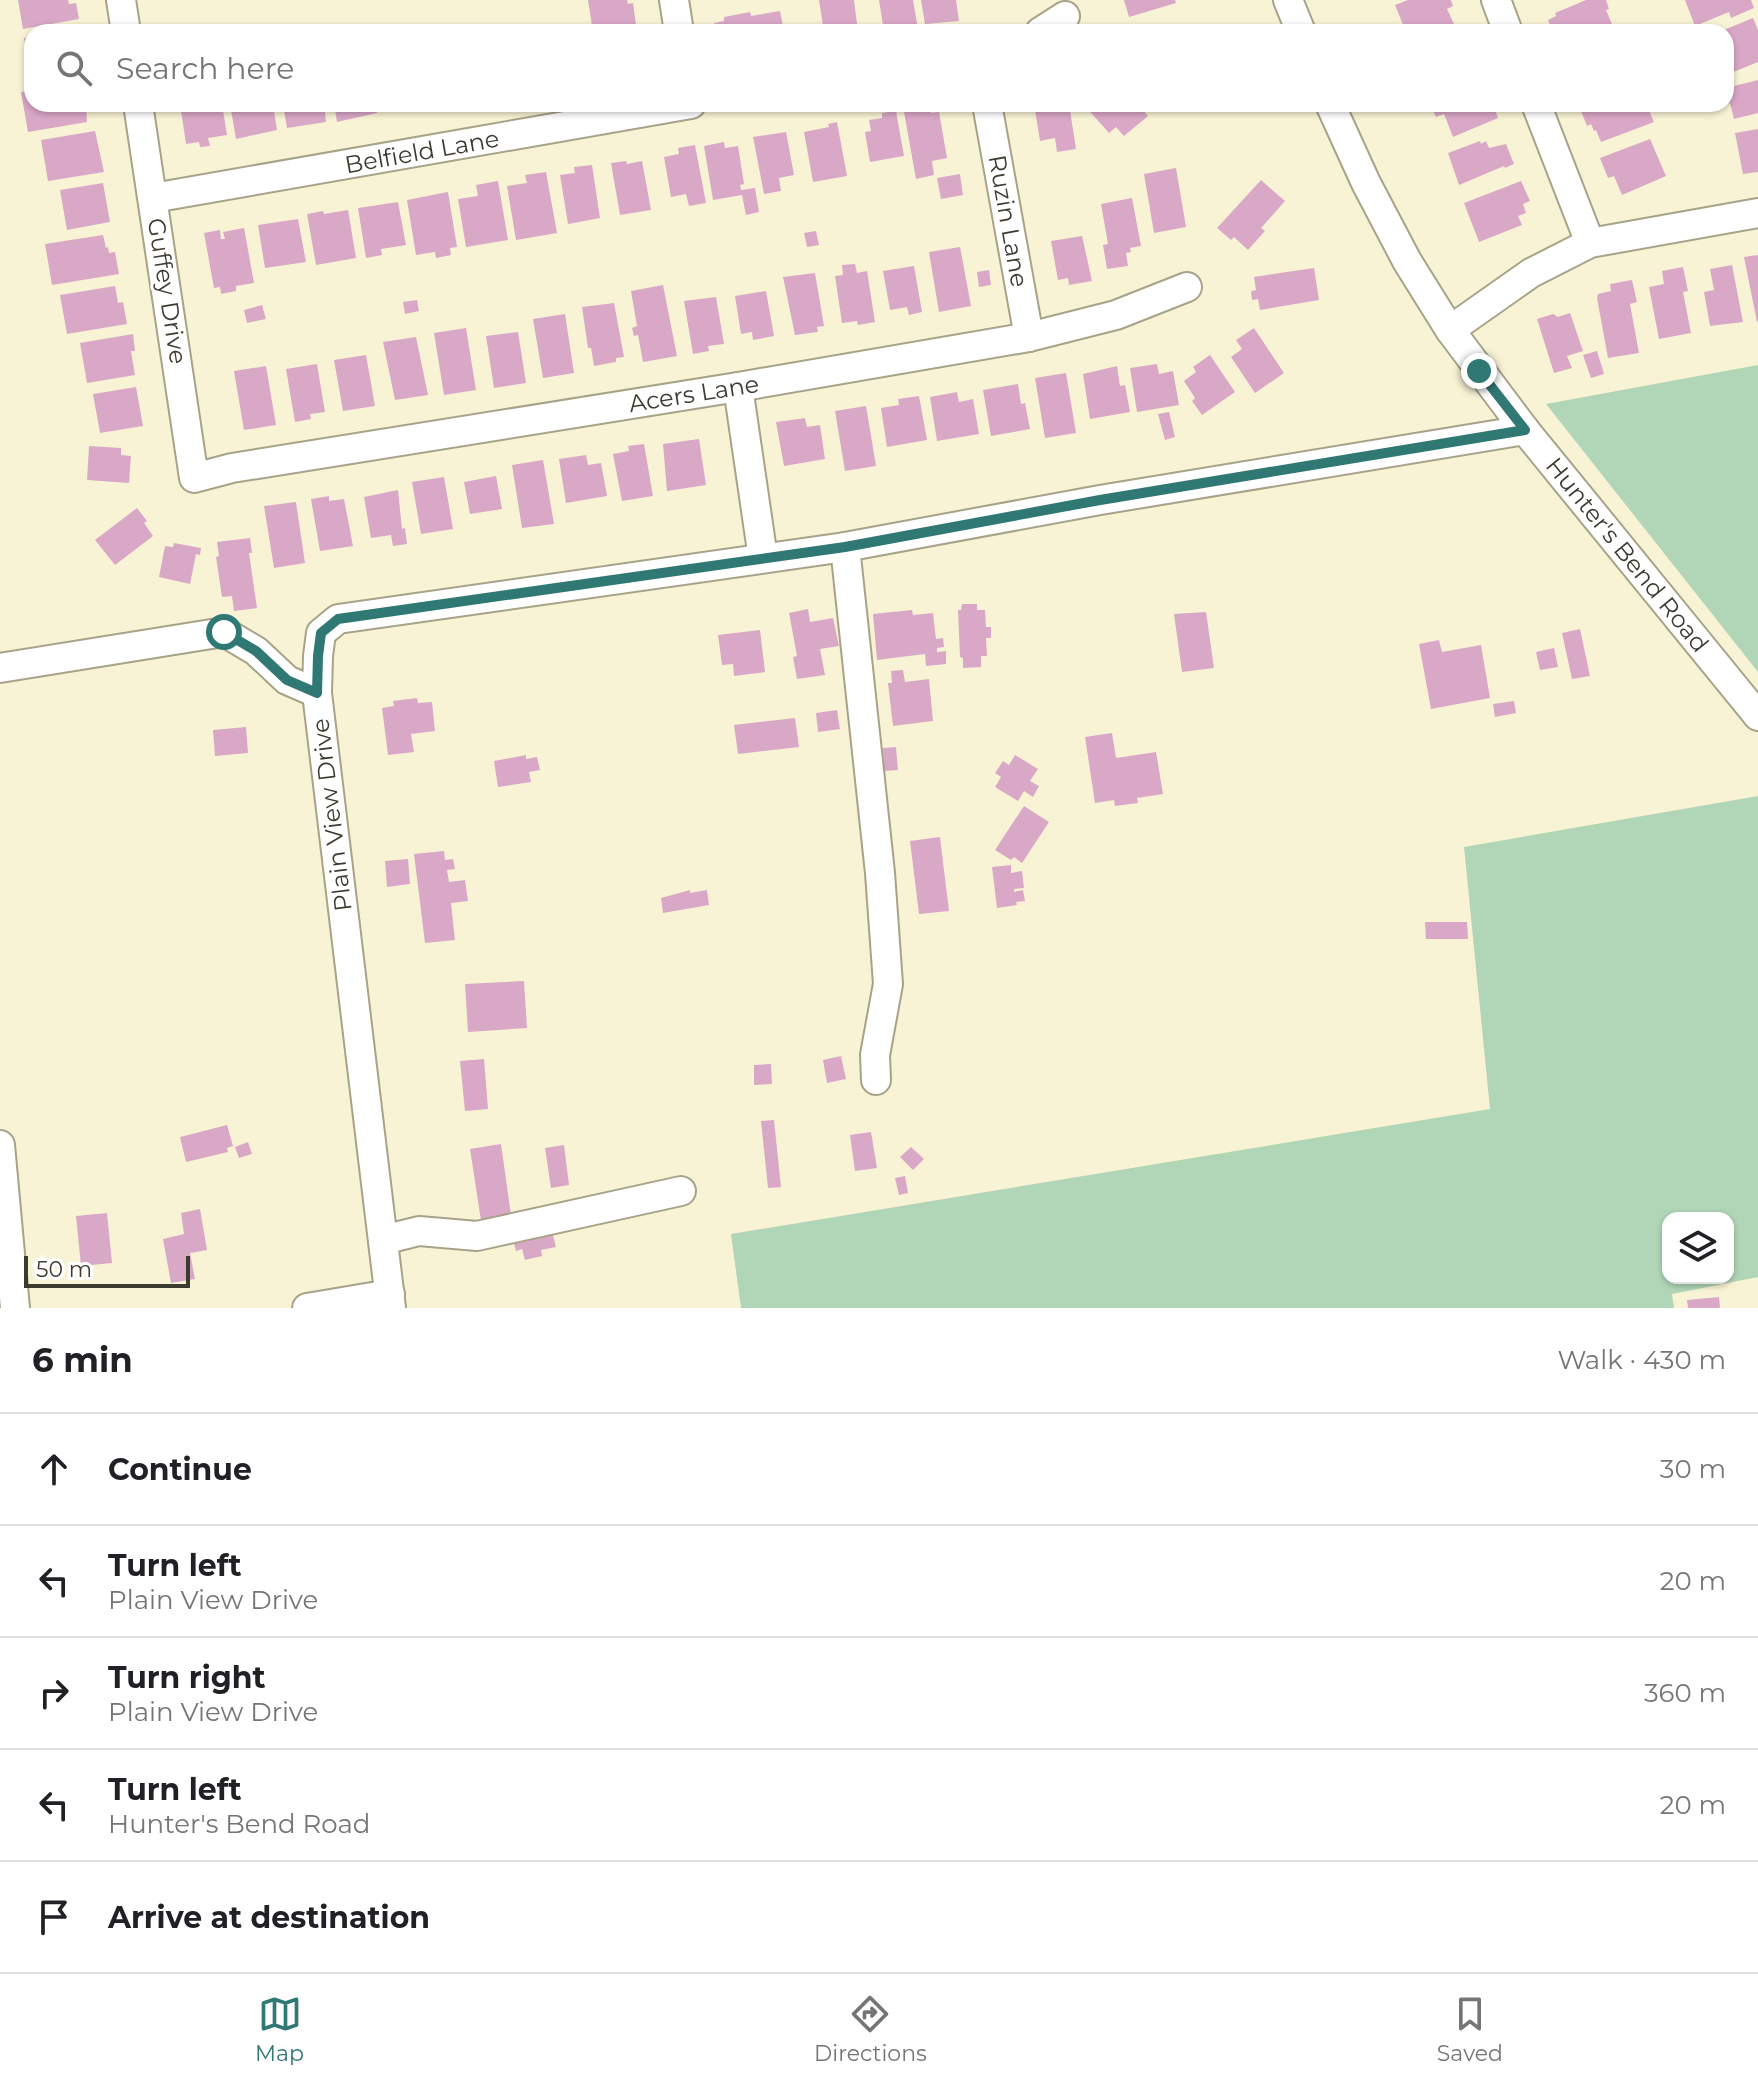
<!DOCTYPE html>
<meta charset="utf-8">
<style>
body{margin:0;font-family:Montserrat,sans-serif;background:#f6f6f6;color:#202124}
.controls{position:absolute;right:24px;bottom:24px;display:grid;overflow:hidden;border-radius:16px;box-shadow:0 2px 6px #0004}
.controls button{width:72px;height:72px;display:grid;place-items:center;padding:0;border:0;border-bottom:2px solid #e0e0e0;background:#fff;color:#202124;font:40px sans-serif}
.scale{position:absolute;left:24px;bottom:20px;width:166px;box-sizing:border-box;padding-left:8px;border:4px solid #3d3b30;border-top:0;font-size:22px;line-height:28px;white-space:nowrap;color:#3d3b30;-webkit-text-stroke:6px #fff;paint-order:stroke}
.stop{position:absolute;width:24px;height:24px;margin:-18px;border:6px solid #2f7874;border-radius:50%;background:#fff}
.stop.end{background:#2f7874;border-color:#fff;box-shadow:0 2px 8px #0008}
.list{margin:0;padding:0;list-style:none}
h2{display:flex;justify-content:space-between;align-items:center;height:104px;margin:0;padding:0 32px;font-size:34px}
h2 small{font-size:26px;font-weight:400;color:#757577}
.list li{display:grid;grid-template-columns:52px 1fr auto;gap:24px;align-items:center;box-sizing:border-box;height:112px;padding:0 32px;border-top:2px solid #e0e0e0}
.list b{display:block;font-size:30px;white-space:nowrap}
.list p{margin:0;font-size:26px;white-space:nowrap;color:#757577}
.list em{font-size:26px;font-style:normal;color:#757577}
.icon{flex:none;width:44px;height:44px;fill:none;stroke:currentColor;stroke-width:2;stroke-linecap:round;stroke-linejoin:round}
.map{position:relative;flex:none;width:1758px;height:1308px;overflow:hidden}
.search{position:absolute;background:#fff;box-shadow:0 2px 6px #0004;left:24px;right:24px;top:24px;height:88px;display:flex;align-items:center;gap:20px;box-sizing:border-box;padding:0 28px;border-radius:24px;color:#757577;font-size:30px}
.sheet{height:664px;background:#fff}
nav{display:flex;justify-content:space-around;align-items:center;box-sizing:border-box;height:112px;border-top:2px solid #e0e0e0;background:#fff;font-size:22px;color:#757577}
nav a{display:grid;justify-items:center;gap:4px}
nav .on{color:#2f7874}
.map>svg:first-child{display:block}
.green{fill:#b1d6b7;fill-rule:evenodd}
.building{fill:#daa8c7}
.lines{fill:none;stroke-linecap:round;stroke-linejoin:round}
.minor-casing{stroke:#a8a388;stroke-width:32}
.minor{stroke:#fff;stroke-width:28}
.route{stroke:#2f7874;stroke-width:10}
.labels{text-anchor:middle;stroke-width:6;stroke-linejoin:round;paint-order:stroke}
.street-label{font-size:24px;fill:#3d3b30;stroke:#fff}
</style>
<div class="map">
<svg width="1758" height="1308" viewBox="0 0 1758 1308">
<rect width="100%" height="100%" fill="#f9f3d6"/>
<!-- green -->
<g class="green">
<path d="M 1758,365 L 1758,672 L 1546,404 Z"/>
<path d="M 1758,796 L 1758,1277 L 1672,1294 L 1674,1308 L 741,1308 L 731,1234 L 1490,1109 L 1464,847 ZM 1728,1218 L 1728,1278 L 1668,1278 L 1668,1218 Z"/>
</g>
<!-- building -->
<g class="building">
<path d="M 18,0 L 68,0 L 69,4 L 76,3 L 79,19 L 23,29 Z"/>
<path d="M 588,0 L 627,0 L 628,4 L 633,3 L 636,25 L 593,32 Z"/>
<path d="M 819,0 L 854,0 L 858,32 L 824,32 Z"/>
<path d="M 879,0 L 913,0 L 918,29 L 884,32 Z"/>
<path d="M 921,0 L 956,0 L 959,21 L 925,24 Z"/>
<path d="M 1124,0 L 1175,0 L 1176,3 L 1129,17 Z"/>
<path d="M 1408,0 L 1451,0 L 1453,6 L 1447,9 L 1455,26 L 1441,32 L 1406,32 L 1395,5 Z"/>
<path d="M 1586,0 L 1606,0 L 1609,9 L 1606,10 L 1612,24 L 1592,32 L 1579,32 L 1577,27 L 1565,32 L 1553,32 L 1548,20 L 1556,16 L 1555,13 Z"/>
<path d="M 1685,0 L 1751,0 L 1754,8 L 1731,18 L 1729,12 L 1695,26 Z"/>
<path d="M 780,11 L 784,31 L 715,32 L 714,23 L 724,21 L 724,17 L 750,12 L 751,16 Z"/>
<path d="M 1753,18 L 1758,30 L 1758,62 L 1726,75 L 1726,32 L 1719,32 Z"/>
<path d="M 32,37 L 32,73 L 30,73 L 24,38 Z"/>
<path d="M 1758,80 L 1758,113 L 1734,119 L 1730,103 L 1727,104 L 1726,88 Z"/>
<path d="M 32,90 L 32,104 L 86,104 L 87,122 L 28,132 L 21,92 Z"/>
<path d="M 180,104 L 222,104 L 227,135 L 208,138 L 210,146 L 200,147 L 199,142 L 186,144 Z"/>
<path d="M 230,104 L 273,104 L 277,130 L 236,139 Z"/>
<path d="M 283,104 L 324,104 L 326,122 L 287,128 Z"/>
<path d="M 334,104 L 376,104 L 377,113 L 337,122 Z"/>
<path d="M 1034,104 L 1069,104 L 1076,149 L 1057,152 L 1055,138 L 1040,141 Z"/>
<path d="M 1083,104 L 1138,104 L 1148,116 L 1124,136 L 1116,127 L 1109,133 Z"/>
<path d="M 1430,104 L 1493,104 L 1498,118 L 1453,137 L 1444,114 L 1436,117 Z"/>
<path d="M 1584,104 L 1646,104 L 1654,122 L 1601,142 L 1596,130 L 1594,131 L 1591,124 L 1587,126 L 1579,106 Z"/>
<path d="M 930,108 L 931,113 L 939,112 L 947,158 L 932,161 L 934,175 L 916,179 L 904,112 Z"/>
<path d="M 896,111 L 904,156 L 870,162 L 865,132 L 871,131 L 869,120 L 882,118 L 882,113 Z"/>
<path d="M 837,122 L 847,176 L 813,182 L 804,132 L 829,127 L 828,124 Z"/>
<path d="M 1758,129 L 1758,172 L 1743,174 L 1735,133 Z"/>
<path d="M 95,131 L 104,172 L 48,181 L 41,140 Z"/>
<path d="M 786,132 L 794,175 L 779,178 L 781,191 L 764,194 L 753,137 Z"/>
<path d="M 1650,139 L 1666,176 L 1622,195 L 1614,176 L 1608,178 L 1600,158 Z"/>
<path d="M 1480,141 L 1481,144 L 1486,141 L 1489,148 L 1506,144 L 1514,164 L 1505,168 L 1504,166 L 1459,185 L 1448,153 Z"/>
<path d="M 724,142 L 725,148 L 738,146 L 744,184 L 740,185 L 741,190 L 755,188 L 759,212 L 746,215 L 742,195 L 713,200 L 704,146 Z"/>
<path d="M 695,145 L 706,203 L 689,206 L 686,194 L 671,197 L 664,157 L 679,154 L 678,148 Z"/>
<path d="M 626,161 L 627,164 L 642,161 L 651,210 L 620,215 L 611,163 Z"/>
<path d="M 592,165 L 600,218 L 568,224 L 560,175 L 575,173 L 574,167 Z"/>
<path d="M 1176,168 L 1186,227 L 1154,233 L 1144,174 Z"/>
<path d="M 546,172 L 557,233 L 516,240 L 507,186 L 527,183 L 525,175 Z"/>
<path d="M 960,174 L 963,195 L 941,199 L 937,178 Z"/>
<path d="M 1261,180 L 1285,201 L 1261,228 L 1265,231 L 1248,250 L 1234,237 L 1231,240 L 1217,228 Z"/>
<path d="M 498,181 L 508,240 L 466,247 L 458,199 L 478,196 L 476,185 Z"/>
<path d="M 1521,181 L 1530,201 L 1523,204 L 1526,213 L 1518,216 L 1522,225 L 1479,242 L 1464,203 Z"/>
<path d="M 103,183 L 110,222 L 67,230 L 60,190 Z"/>
<path d="M 448,192 L 457,247 L 450,248 L 451,255 L 436,258 L 435,252 L 416,255 L 407,200 Z"/>
<path d="M 1132,198 L 1141,246 L 1130,248 L 1131,252 L 1126,253 L 1128,266 L 1107,269 L 1103,245 L 1108,244 L 1101,204 Z"/>
<path d="M 398,202 L 406,245 L 381,249 L 382,255 L 366,258 L 358,208 Z"/>
<path d="M 348,210 L 356,258 L 316,265 L 307,214 L 323,211 L 324,214 Z"/>
<path d="M 298,219 L 306,262 L 265,268 L 258,225 Z"/>
<path d="M 244,228 L 254,283 L 236,286 L 236,291 L 221,294 L 220,287 L 214,288 L 204,233 L 220,230 L 221,239 L 225,239 L 223,232 Z"/>
<path d="M 816,231 L 819,245 L 807,247 L 804,233 Z"/>
<path d="M 103,235 L 106,248 L 108,247 L 109,253 L 115,252 L 119,274 L 52,285 L 45,244 Z"/>
<path d="M 1082,236 L 1092,281 L 1069,285 L 1068,278 L 1058,280 L 1051,241 Z"/>
<path d="M 960,247 L 971,306 L 939,312 L 929,252 Z"/>
<path d="M 1758,255 L 1758,321 L 1757,322 L 1744,257 Z"/>
<path d="M 855,264 L 857,273 L 867,271 L 875,322 L 858,325 L 857,321 L 842,323 L 835,276 L 843,275 L 842,265 Z"/>
<path d="M 1732,265 L 1743,322 L 1710,326 L 1704,292 L 1714,290 L 1710,269 Z"/>
<path d="M 914,266 L 922,312 L 909,315 L 907,307 L 890,310 L 883,271 Z"/>
<path d="M 1683,267 L 1688,291 L 1683,292 L 1691,333 L 1659,339 L 1649,287 L 1664,284 L 1662,271 Z"/>
<path d="M 1314,268 L 1319,300 L 1260,310 L 1258,299 L 1252,300 L 1251,291 L 1256,290 L 1254,277 Z"/>
<path d="M 989,270 L 991,285 L 979,287 L 977,272 Z"/>
<path d="M 815,273 L 824,326 L 817,327 L 818,332 L 795,335 L 783,277 Z"/>
<path d="M 1632,280 L 1637,302 L 1630,304 L 1639,353 L 1608,358 L 1597,298 L 1598,294 L 1611,291 L 1610,284 Z"/>
<path d="M 663,285 L 677,356 L 643,362 L 638,335 L 634,336 L 632,328 L 637,326 L 631,291 Z"/>
<path d="M 115,286 L 118,303 L 123,302 L 127,324 L 67,334 L 60,295 Z"/>
<path d="M 766,291 L 774,336 L 753,340 L 752,332 L 741,334 L 735,296 Z"/>
<path d="M 716,297 L 724,344 L 708,346 L 709,351 L 693,354 L 684,301 Z"/>
<path d="M 417,300 L 419,311 L 405,314 L 403,302 Z"/>
<path d="M 614,303 L 624,357 L 616,358 L 616,362 L 594,366 L 591,348 L 588,348 L 582,307 Z"/>
<path d="M 262,305 L 266,319 L 247,323 L 244,310 Z"/>
<path d="M 1570,313 L 1583,351 L 1567,356 L 1572,368 L 1554,373 L 1537,319 L 1553,314 L 1558,317 Z"/>
<path d="M 565,314 L 574,373 L 543,378 L 533,319 Z"/>
<path d="M 466,328 L 476,390 L 444,395 L 434,333 Z"/>
<path d="M 1254,328 L 1284,373 L 1255,393 L 1231,357 L 1242,349 L 1236,340 Z"/>
<path d="M 518,332 L 526,383 L 494,388 L 486,336 Z"/>
<path d="M 133,334 L 135,351 L 131,351 L 135,375 L 87,383 L 80,343 Z"/>
<path d="M 416,337 L 428,395 L 395,400 L 383,342 Z"/>
<path d="M 1597,351 L 1604,374 L 1591,378 L 1583,355 Z"/>
<path d="M 366,355 L 375,406 L 343,411 L 334,360 Z"/>
<path d="M 1210,355 L 1235,392 L 1202,415 L 1192,401 L 1195,398 L 1184,381 L 1196,372 L 1193,367 Z"/>
<path d="M 317,364 L 325,412 L 310,414 L 311,419 L 295,422 L 286,369 Z"/>
<path d="M 1157,364 L 1159,374 L 1173,371 L 1179,405 L 1137,412 L 1130,368 Z"/>
<path d="M 266,366 L 276,425 L 244,430 L 234,371 Z"/>
<path d="M 1117,366 L 1120,386 L 1125,385 L 1130,412 L 1090,419 L 1083,374 Z"/>
<path d="M 1066,373 L 1076,433 L 1045,438 L 1035,378 Z"/>
<path d="M 1018,384 L 1021,404 L 1025,403 L 1030,429 L 991,436 L 983,390 Z"/>
<path d="M 136,387 L 143,426 L 100,433 L 93,394 Z"/>
<path d="M 957,392 L 959,402 L 973,399 L 979,434 L 937,441 L 930,397 Z"/>
<path d="M 919,396 L 927,440 L 887,447 L 881,408 L 899,405 L 898,399 Z"/>
<path d="M 866,406 L 876,466 L 845,471 L 835,411 Z"/>
<path d="M 1169,412 L 1175,437 L 1165,440 L 1158,414 Z"/>
<path d="M 805,418 L 807,427 L 820,425 L 825,459 L 784,466 L 776,422 Z"/>
<path d="M 699,439 L 706,485 L 667,491 L 663,444 Z"/>
<path d="M 644,444 L 653,496 L 622,501 L 613,454 L 629,451 L 628,446 Z"/>
<path d="M 89,446 L 121,448 L 121,455 L 131,456 L 129,483 L 87,480 Z"/>
<path d="M 586,455 L 588,465 L 601,463 L 607,496 L 566,503 L 559,459 Z"/>
<path d="M 543,460 L 554,524 L 522,528 L 512,465 Z"/>
<path d="M 496,476 L 502,509 L 470,514 L 464,482 Z"/>
<path d="M 444,477 L 453,529 L 421,534 L 412,482 Z"/>
<path d="M 398,490 L 402,529 L 405,528 L 407,544 L 393,546 L 391,535 L 371,538 L 364,497 Z"/>
<path d="M 329,496 L 329,501 L 344,499 L 353,546 L 320,551 L 311,499 Z"/>
<path d="M 296,502 L 305,563 L 274,568 L 264,506 Z"/>
<path d="M 137,508 L 147,521 L 144,523 L 153,536 L 115,565 L 95,540 Z"/>
<path d="M 250,538 L 252,553 L 249,553 L 257,608 L 234,611 L 232,596 L 222,597 L 216,557 L 219,556 L 217,542 Z"/>
<path d="M 174,543 L 201,548 L 200,555 L 196,554 L 190,584 L 159,577 L 165,546 L 173,547 Z"/>
<path d="M 962,604 L 977,604 L 977,610 L 985,610 L 986,627 L 991,627 L 991,638 L 986,638 L 987,656 L 981,656 L 981,667 L 963,668 L 963,658 L 960,657 L 958,610 L 961,610 Z"/>
<path d="M 808,609 L 810,622 L 833,618 L 839,646 L 820,649 L 825,675 L 797,679 L 793,657 L 797,656 L 789,613 Z"/>
<path d="M 912,610 L 913,615 L 933,613 L 936,639 L 943,638 L 944,647 L 937,648 L 937,652 L 946,651 L 946,664 L 926,666 L 925,654 L 877,660 L 873,614 Z"/>
<path d="M 1206,612 L 1214,668 L 1182,672 L 1174,614 Z"/>
<path d="M 1580,629 L 1590,676 L 1572,679 L 1562,633 Z"/>
<path d="M 760,630 L 765,672 L 734,676 L 733,664 L 722,665 L 718,635 Z"/>
<path d="M 1439,640 L 1442,652 L 1481,645 L 1490,698 L 1431,709 L 1419,644 Z"/>
<path d="M 1554,648 L 1558,667 L 1540,670 L 1536,652 Z"/>
<path d="M 903,670 L 905,682 L 929,679 L 933,721 L 893,726 L 888,683 L 892,683 L 891,671 Z"/>
<path d="M 417,698 L 418,703 L 432,702 L 435,731 L 411,734 L 414,752 L 388,755 L 382,708 L 394,706 L 393,701 Z"/>
<path d="M 1514,701 L 1516,713 L 1495,717 L 1493,704 Z"/>
<path d="M 837,710 L 840,729 L 818,732 L 816,713 Z"/>
<path d="M 795,718 L 799,747 L 738,754 L 734,725 Z"/>
<path d="M 246,727 L 248,753 L 215,756 L 213,730 Z"/>
<path d="M 1112,733 L 1116,758 L 1156,752 L 1163,794 L 1137,798 L 1138,803 L 1115,806 L 1114,800 L 1095,803 L 1085,737 Z"/>
<path d="M 896,747 L 898,770 L 884,771 L 883,748 Z"/>
<path d="M 526,755 L 526,759 L 537,757 L 540,770 L 529,772 L 531,782 L 498,787 L 494,761 Z"/>
<path d="M 1015,755 L 1038,769 L 1030,781 L 1039,786 L 1033,797 L 1024,791 L 1018,801 L 995,787 L 1001,777 L 995,773 L 1003,761 L 1009,765 Z"/>
<path d="M 1024,806 L 1049,822 L 1022,863 L 1014,857 L 1011,860 L 995,850 Z"/>
<path d="M 940,837 L 949,911 L 919,914 L 910,841 Z"/>
<path d="M 444,851 L 445,860 L 453,859 L 455,869 L 447,870 L 449,882 L 465,880 L 468,901 L 451,903 L 455,940 L 425,943 L 414,854 Z"/>
<path d="M 408,859 L 410,884 L 387,887 L 385,861 Z"/>
<path d="M 1011,865 L 1011,873 L 1022,871 L 1024,888 L 1014,889 L 1014,892 L 1023,890 L 1025,901 L 1016,902 L 1017,905 L 997,908 L 992,867 Z"/>
<path d="M 690,890 L 690,893 L 707,890 L 709,905 L 663,913 L 661,898 Z"/>
<path d="M 1425,922 L 1467,922 L 1468,939 L 1426,939 Z"/>
<path d="M 524,981 L 527,1028 L 468,1032 L 465,984 Z"/>
<path d="M 841,1056 L 846,1079 L 827,1083 L 823,1060 Z"/>
<path d="M 484,1059 L 488,1109 L 465,1111 L 460,1061 Z"/>
<path d="M 771,1064 L 772,1084 L 754,1085 L 754,1065 Z"/>
<path d="M 774,1120 L 781,1187 L 768,1188 L 761,1121 Z"/>
<path d="M 227,1125 L 233,1146 L 227,1148 L 228,1152 L 186,1162 L 180,1137 Z"/>
<path d="M 871,1132 L 877,1168 L 855,1171 L 850,1135 Z"/>
<path d="M 248,1142 L 252,1154 L 239,1158 L 235,1147 Z"/>
<path d="M 501,1144 L 512,1222 L 482,1227 L 470,1149 Z"/>
<path d="M 564,1145 L 569,1185 L 551,1188 L 545,1148 Z"/>
<path d="M 911,1147 L 924,1159 L 913,1170 L 900,1157 Z"/>
<path d="M 905,1176 L 908,1193 L 899,1195 L 895,1178 Z"/>
<path d="M 200,1209 L 207,1250 L 190,1253 L 195,1279 L 171,1283 L 163,1239 L 184,1234 L 181,1213 Z"/>
<path d="M 107,1213 L 112,1263 L 81,1266 L 76,1216 Z"/>
<path d="M 552,1232 L 556,1247 L 541,1250 L 542,1256 L 525,1260 L 522,1249 L 516,1251 L 513,1240 Z"/>
<path d="M 1719,1297 L 1720,1308 L 1688,1308 L 1687,1300 Z"/>
</g>
<g class="lines">
<!-- minor casing -->
<g class="minor-casing">
<g id="minor">
<path d="M 121,0 L 126,32"/>
<path d="M 674,0 L 679,32"/>
<path d="M 1288,0 L 1301,32"/>
<path d="M 1496,0 L 1508,32"/>
<path d="M 1040,32 L 1065,16"/>
<path d="M 138,104 L 194,478 L 232,468 L 738,387 L 1029,337 L 1116,315 L 1187,287"/>
<path d="M 987,104 L 1029,337"/>
<path d="M 1330,104 L 1366,183 L 1407,261 L 1450,330 L 1525,430 L 1758,716"/>
<path d="M 1536,104 L 1590,243"/>
<path d="M 153,198 L 691,104"/>
<path d="M 1450,330 L 1531,273 L 1590,243 L 1758,213"/>
<path d="M 738,387 L 763,558"/>
<path d="M 845,547 L 880,873 L 888,984 L 875,1055 L 876,1080"/>
<path d="M 0,668 L 224,632 L 256,651 L 287,680 L 317,693"/>
<path d="M 0,1145 L 15,1308"/>
<path d="M 383,1240 L 419,1231 L 477,1236 L 681,1191"/>
<path d="M 307,1308 L 390,1294"/>
<path d="M 391,1308 L 317,693 L 318,656 L 321,633 L 338,619 L 845,547 L 1100,500 L 1525,430"/>
</g>
</g>
<!-- minor -->
<use href="#minor" class="minor"/>
</g>
<g class="lines">
<!-- route -->
<path class="route" d="M 224,632 L 256,651 L 287,680 L 317,693 L 318,656 L 321,633 L 338,619 L 845,547 L 1100,500 L 1525,430 L 1479,371"/>
</g>
<g class="labels">
<!-- street labels -->
<g class="street-label">
<text transform="translate(422 152) rotate(-10)" y="8">Belfield Lane</text>
<text transform="translate(1008 221) rotate(80)" y="8">Ruzin Lane</text>
<text transform="translate(167 291) rotate(81)" y="8">Guffey Drive</text>
<text transform="translate(694 394) rotate(-9)" y="8">Acers Lane</text>
<text transform="translate(1627 555) rotate(51)" y="8">Hunter's Bend Road</text>
<text transform="translate(332 815) rotate(-97)" y="8">Plain View Drive</text>
</g>
</g>
</svg>
<div class="controls">
<button><svg class="icon" aria-label="layers" viewBox="0 0 24 24"><path d="M12 4l9 5-9 5-9-5zM3 14l9 5 9-5"/></svg></button>
</div>
<div class="scale">50 m</div>
<div class="stop" style="left:224px;top:632px"></div>
<div class="stop end" style="left:1479px;top:371px"></div>
<div class="search"><svg class="icon" aria-label="search" viewBox="0 0 24 24"><circle cx="10" cy="10" r="6"/><path d="M15 15l6 6"/></svg>Search here</div>
</div>
<section class="sheet">
<h2>6 min<small>Walk · 430 m</small></h2>
<ul class="list">
<li><svg class="icon" aria-label="ahead" viewBox="0 0 24 24"><path d="M12 20V5M6 11l6-6 6 6"/></svg><div><b>Continue</b></div><em>30 m</em></li>
<li><svg class="icon" aria-label="left" viewBox="0 0 24 24"><path d="M17 20v-9H6M10 6l-5 5 5 5"/></svg><div><b>Turn left</b><p>Plain View Drive</p></div><em>20 m</em></li>
<li><svg class="icon" aria-label="right" viewBox="0 0 24 24"><path d="M7 20v-9h11M14 6l5 5-5 5"/></svg><div><b>Turn right</b><p>Plain View Drive</p></div><em>360 m</em></li>
<li><svg class="icon" aria-label="left" viewBox="0 0 24 24"><path d="M17 20v-9H6M10 6l-5 5 5 5"/></svg><div><b>Turn left</b><p>Hunter's Bend Road</p></div><em>20 m</em></li>
<li><svg class="icon" aria-label="arrive" viewBox="0 0 24 24"><path d="M6 21V4h12l-3 4 3 4H6"/></svg><div><b>Arrive at destination</b></div></li>
</ul>
</section>
<nav>
<a class="on"><svg class="icon" aria-label="map" viewBox="0 0 24 24"><path d="M3 6l6-2 6 2 6-2v14l-6 2-6-2-6 2zM9 4v14M15 6v14"/></svg>Map</a>
<a><svg class="icon" aria-label="directions" viewBox="0 0 24 24"><path d="M12 3l9 9-9 9-9-9zM9 14v-3h6M13 9l2 2-2 2"/></svg>Directions</a>
<a><svg class="icon" aria-label="saved" viewBox="0 0 24 24"><path d="M7 4h10v16l-5-4-5 4z"/></svg>Saved</a>
</nav>
